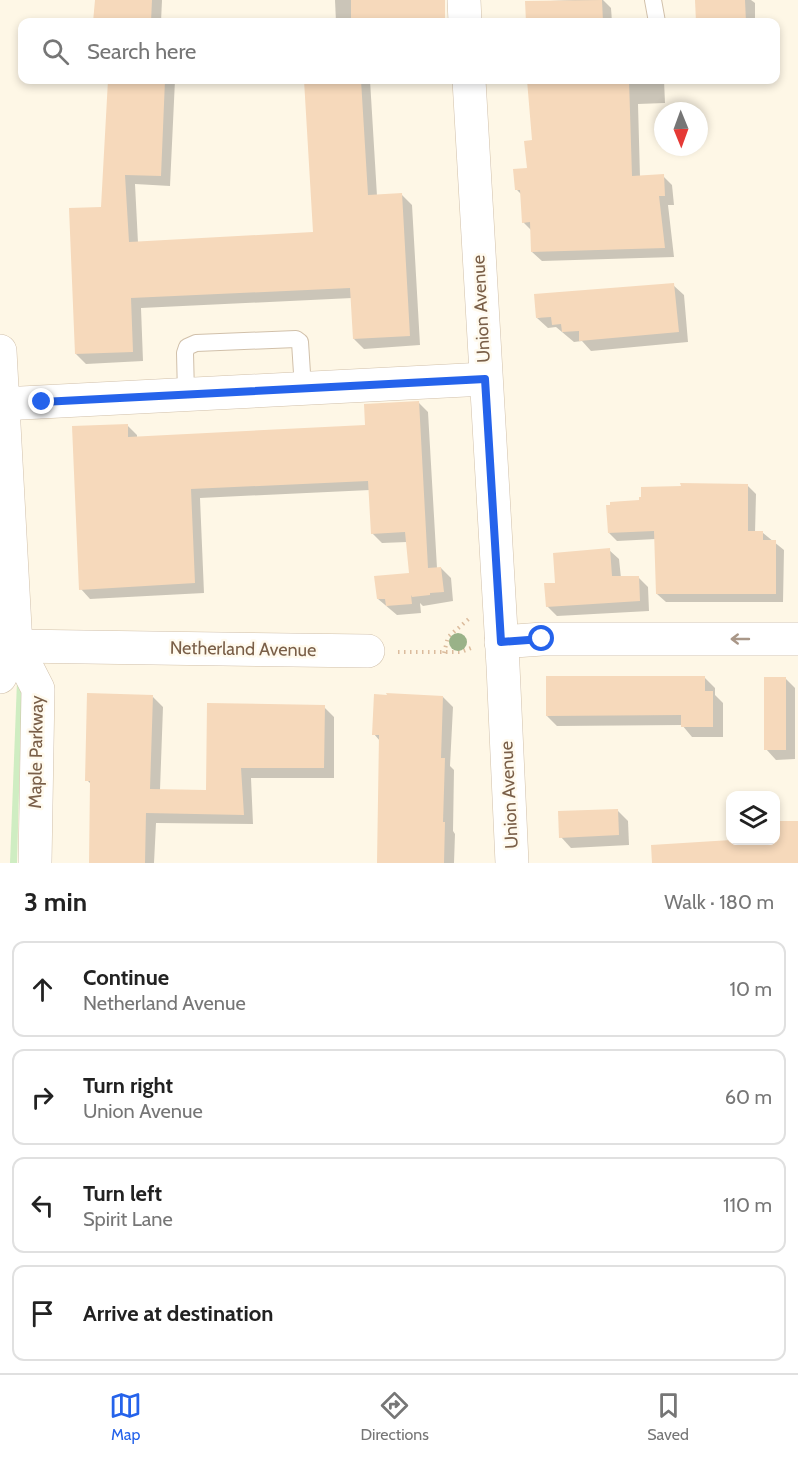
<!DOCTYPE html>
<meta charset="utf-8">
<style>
body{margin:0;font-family:Cabin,sans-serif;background:#f6f6f6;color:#222}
.controls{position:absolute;right:18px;bottom:18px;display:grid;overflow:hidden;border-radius:12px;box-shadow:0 3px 9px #0003}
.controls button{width:54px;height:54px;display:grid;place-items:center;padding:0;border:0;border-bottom:2px solid #e0e0e0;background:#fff;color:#222;font:30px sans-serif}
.compass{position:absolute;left:654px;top:102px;width:54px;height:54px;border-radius:50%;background:#fff;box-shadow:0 3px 9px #0003;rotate:179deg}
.stop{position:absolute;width:18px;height:18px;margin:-14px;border:4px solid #2563eb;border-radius:50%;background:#fff}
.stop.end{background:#2563eb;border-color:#fff;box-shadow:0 2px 6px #0008}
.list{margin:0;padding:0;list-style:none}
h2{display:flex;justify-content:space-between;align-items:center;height:78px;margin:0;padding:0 24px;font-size:26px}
h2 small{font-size:20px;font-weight:400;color:#767676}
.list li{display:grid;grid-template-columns:39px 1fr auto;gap:18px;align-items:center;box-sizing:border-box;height:96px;margin:0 12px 12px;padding:0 12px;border:2px solid #e0e0e0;border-radius:12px}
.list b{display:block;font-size:22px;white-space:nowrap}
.list p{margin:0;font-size:20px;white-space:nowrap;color:#767676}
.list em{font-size:20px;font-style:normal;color:#767676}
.icon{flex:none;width:33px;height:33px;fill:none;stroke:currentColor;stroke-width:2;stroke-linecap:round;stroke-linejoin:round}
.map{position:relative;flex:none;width:798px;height:863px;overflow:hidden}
.search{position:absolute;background:#fff;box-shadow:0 3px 9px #0003;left:18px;right:18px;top:18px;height:66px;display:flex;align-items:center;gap:15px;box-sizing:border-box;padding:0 21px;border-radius:12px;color:#767676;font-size:22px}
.sheet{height:510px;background:#fff}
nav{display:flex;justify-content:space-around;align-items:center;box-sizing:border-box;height:84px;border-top:2px solid #e0e0e0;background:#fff;font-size:16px;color:#767676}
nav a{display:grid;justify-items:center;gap:3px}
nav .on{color:#2563eb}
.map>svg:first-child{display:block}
.green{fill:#cfedc2}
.shadow{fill:#0003}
.building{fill:#f6d9bb}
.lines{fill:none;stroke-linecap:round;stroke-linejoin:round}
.lane-casing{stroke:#d1c0aa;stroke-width:18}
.street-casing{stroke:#d1c0aa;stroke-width:34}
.path{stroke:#dbbc9d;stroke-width:4;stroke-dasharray:1.5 4.5;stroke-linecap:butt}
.lane{stroke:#fff;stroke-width:16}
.street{stroke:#fff;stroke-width:33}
.tree{fill:#99b288}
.oneway{stroke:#a99788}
.route{stroke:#2563eb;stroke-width:8}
.labels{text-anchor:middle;stroke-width:5;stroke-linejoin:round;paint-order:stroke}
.street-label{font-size:18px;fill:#7a5f48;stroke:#fffaee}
</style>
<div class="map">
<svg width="798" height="863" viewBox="0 0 798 863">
<rect width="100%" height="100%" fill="#fef7e6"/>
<!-- green -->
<path class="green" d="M 17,681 L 22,684 L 17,863 L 10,863 Z"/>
<!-- shadow -->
<g class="shadow">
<path d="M 96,0 L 162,0 L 161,22 L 95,22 Z"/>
<path d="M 335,0 L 424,0 L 429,4 L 429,22 L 336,22 Z"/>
<path d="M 575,0 L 603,0 L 611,8 L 612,22 L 527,22 L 526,2 Z"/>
<path d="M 697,0 L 751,0 L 755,3 L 755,22 L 697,22 Z"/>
<path d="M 109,80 L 175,80 L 170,186 L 135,184 L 138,243 L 315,233 L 306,80 L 370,80 L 377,196 L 401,194 L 412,205 L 420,345 L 364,349 L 354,339 L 352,298 L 141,308 L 143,361 L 86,364 L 76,354 L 102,208 Z"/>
<path d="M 529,80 L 664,80 L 665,103 L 638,104 L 640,177 L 663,176 L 672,185 L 674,205 L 668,205 L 674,257 L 542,261 L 532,252 L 531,230 L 523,222 L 522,195 L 517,190 L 529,169 L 534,141 Z"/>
<path d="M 673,285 L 684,295 L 688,342 L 591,351 L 582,341 L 574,342 L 556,327 L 548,328 L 537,318 Z"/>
<path d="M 419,403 L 428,412 L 437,568 L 441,568 L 451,578 L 453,601 L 423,606 L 420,603 L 421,613 L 397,615 L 378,599 L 411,575 L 407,542 L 382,543 L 372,533 L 370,490 L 200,498 L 204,593 L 90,599 L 81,589 L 127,425 L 137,435 L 137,438 L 367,426 Z"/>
<path d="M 747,485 L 756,494 L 755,533 L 763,533 L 784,550 L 783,602 L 666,602 L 657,594 L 656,539 L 617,541 L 609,533 L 640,502 Z"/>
<path d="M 609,550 L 619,559 L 621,578 L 638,577 L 648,587 L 649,611 L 557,616 L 547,606 L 557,584 Z"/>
<path d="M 705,678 L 715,688 L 715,695 L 723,703 L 723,737 L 692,737 L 682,725 L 557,726 L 547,716 Z"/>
<path d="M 785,678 L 795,688 L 795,759 L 776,760 L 766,749 Z"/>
<path d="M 153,697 L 163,707 L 160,790 L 207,791 L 324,707 L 334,717 L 334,778 L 251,778 L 253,824 L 156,823 L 154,863 L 90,863 L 92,785 L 87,780 Z"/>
<path d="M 443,697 L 453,707 L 450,766 L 454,770 L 453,831 L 455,834 L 454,863 L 379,863 L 380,741 L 374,734 Z"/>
<path d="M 618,811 L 628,821 L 629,845 L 571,848 L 561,837 Z"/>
</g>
<!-- building -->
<g class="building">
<path d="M 95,0 L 152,0 L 151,22 L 93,22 Z"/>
<path d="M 351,0 L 445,0 L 445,19 L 351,22 Z"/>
<path d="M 602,0 L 603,22 L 526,22 L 525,1 Z"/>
<path d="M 695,0 L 745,0 L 746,22 L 696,22 Z"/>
<path d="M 108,80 L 165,80 L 161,176 L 125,175 L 129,242 L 313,232 L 304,80 L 361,80 L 368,195 L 402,193 L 410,336 L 353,339 L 350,288 L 131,298 L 133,352 L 75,354 L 69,208 L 101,207 Z"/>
<path d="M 527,80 L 629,80 L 632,176 L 664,174 L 665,196 L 659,196 L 665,248 L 531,252 L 530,222 L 522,223 L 520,190 L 515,190 L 513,169 L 527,168 L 524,141 L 532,140 Z"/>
<path d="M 674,283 L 679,332 L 579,341 L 579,331 L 562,332 L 561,324 L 552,325 L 551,317 L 536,318 L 534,294 Z"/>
<path d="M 419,401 L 428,568 L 441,567 L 444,592 L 430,593 L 430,595 L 412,597 L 411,595 L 412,604 L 386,606 L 385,599 L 377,599 L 374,576 L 409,573 L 405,532 L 371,534 L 368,481 L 191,489 L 195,583 L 79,590 L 72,426 L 128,424 L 128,437 L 365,425 L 364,404 Z"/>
<path d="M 680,483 L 748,484 L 748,531 L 763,531 L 763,540 L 776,540 L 776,594 L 656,594 L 654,531 L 608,533 L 606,505 L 610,505 L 610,502 L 639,500 L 639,497 L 641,497 L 641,487 L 681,486 Z"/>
<path d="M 610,548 L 612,576 L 639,576 L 640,601 L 546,607 L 544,583 L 555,583 L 553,553 Z"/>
<path d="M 546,676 L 705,676 L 705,691 L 713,691 L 713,727 L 681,727 L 681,715 L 546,716 Z"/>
<rect x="764" y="677" width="22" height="73"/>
<path d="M 87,693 L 153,695 L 150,789 L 206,790 L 207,703 L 325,705 L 324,768 L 241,768 L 244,815 L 146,813 L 145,863 L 89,863 L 90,781 L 85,781 Z"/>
<path d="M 386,693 L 443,696 L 441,758 L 445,758 L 443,822 L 445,822 L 444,863 L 377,863 L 379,735 L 372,735 L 374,694 L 387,695 Z"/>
<path d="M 618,809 L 619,835 L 559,838 L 558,811 Z"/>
<path d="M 776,821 L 798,821 L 798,863 L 652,863 L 651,845 L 731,840 L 776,840 Z"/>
</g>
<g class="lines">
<!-- lane casing -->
<g class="lane-casing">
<g id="lane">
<path d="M 653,0 L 657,22"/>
<path d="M 186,394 L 185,353 L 187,347 L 196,343 L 296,339 L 300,342 L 303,389"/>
</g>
</g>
<!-- street casing -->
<g class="street-casing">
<g id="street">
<path d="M 464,0 L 465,22"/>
<path d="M 469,80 L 503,666 L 512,863"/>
<path d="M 0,351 L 16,646 L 38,689 L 35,863"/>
<path d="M 2,404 L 485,379"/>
<path d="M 501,642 L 542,639 L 798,639"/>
<path d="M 0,644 L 16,646 L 368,651"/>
<path d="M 0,677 L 16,646"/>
</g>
</g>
<!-- path -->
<g class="path">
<path d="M 398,652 L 461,652 L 471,648"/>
<path d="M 444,653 L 448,637 L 471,617"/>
</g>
<!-- lane -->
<use href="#lane" class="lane"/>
<!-- street -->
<use href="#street" class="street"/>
</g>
<!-- trees -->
<circle class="tree" cx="458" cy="642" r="9"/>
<!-- one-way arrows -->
<defs><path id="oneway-shaft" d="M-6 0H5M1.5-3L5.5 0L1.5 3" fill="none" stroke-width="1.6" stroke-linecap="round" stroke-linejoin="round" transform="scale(1.5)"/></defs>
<use class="oneway" href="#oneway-shaft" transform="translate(740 639) rotate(180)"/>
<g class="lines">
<!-- route -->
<path class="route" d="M 42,402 L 485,379 L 501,642 L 542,639"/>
</g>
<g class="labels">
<!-- street labels -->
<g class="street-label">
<text transform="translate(481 309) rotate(-93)" y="6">Union Avenue</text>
<text transform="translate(243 649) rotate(1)" y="6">Netherland Avenue</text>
<text transform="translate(36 752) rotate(-89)" y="6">Maple Parkway</text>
<text transform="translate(509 795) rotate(-93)" y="6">Union Avenue</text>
</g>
</g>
</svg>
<div class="controls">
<button><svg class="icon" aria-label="layers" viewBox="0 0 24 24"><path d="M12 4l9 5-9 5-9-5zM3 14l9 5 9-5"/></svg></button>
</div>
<svg class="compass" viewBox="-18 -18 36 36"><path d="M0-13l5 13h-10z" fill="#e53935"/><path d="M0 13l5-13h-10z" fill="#767676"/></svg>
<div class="stop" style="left:542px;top:639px"></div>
<div class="stop end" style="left:42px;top:402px"></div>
<div class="search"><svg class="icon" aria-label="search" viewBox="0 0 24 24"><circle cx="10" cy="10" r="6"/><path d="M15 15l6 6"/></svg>Search here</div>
</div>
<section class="sheet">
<h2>3 min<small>Walk · 180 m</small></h2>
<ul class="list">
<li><svg class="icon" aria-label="ahead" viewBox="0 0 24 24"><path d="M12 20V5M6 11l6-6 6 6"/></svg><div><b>Continue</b><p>Netherland Avenue</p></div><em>10 m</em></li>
<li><svg class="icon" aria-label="right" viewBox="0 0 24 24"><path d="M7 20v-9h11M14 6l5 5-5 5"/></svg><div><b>Turn right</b><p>Union Avenue</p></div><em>60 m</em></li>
<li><svg class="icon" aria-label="left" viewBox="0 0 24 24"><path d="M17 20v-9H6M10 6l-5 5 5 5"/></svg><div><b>Turn left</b><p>Spirit Lane</p></div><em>110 m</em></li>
<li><svg class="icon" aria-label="arrive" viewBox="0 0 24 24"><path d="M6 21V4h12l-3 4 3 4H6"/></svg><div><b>Arrive at destination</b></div></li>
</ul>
</section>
<nav>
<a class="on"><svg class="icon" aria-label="map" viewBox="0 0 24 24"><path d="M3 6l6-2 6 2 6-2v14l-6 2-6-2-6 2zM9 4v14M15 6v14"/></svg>Map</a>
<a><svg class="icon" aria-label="directions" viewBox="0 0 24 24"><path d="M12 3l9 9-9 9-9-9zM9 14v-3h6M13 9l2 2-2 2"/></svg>Directions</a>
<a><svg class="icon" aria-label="saved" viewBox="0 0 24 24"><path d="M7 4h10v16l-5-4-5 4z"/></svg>Saved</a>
</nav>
